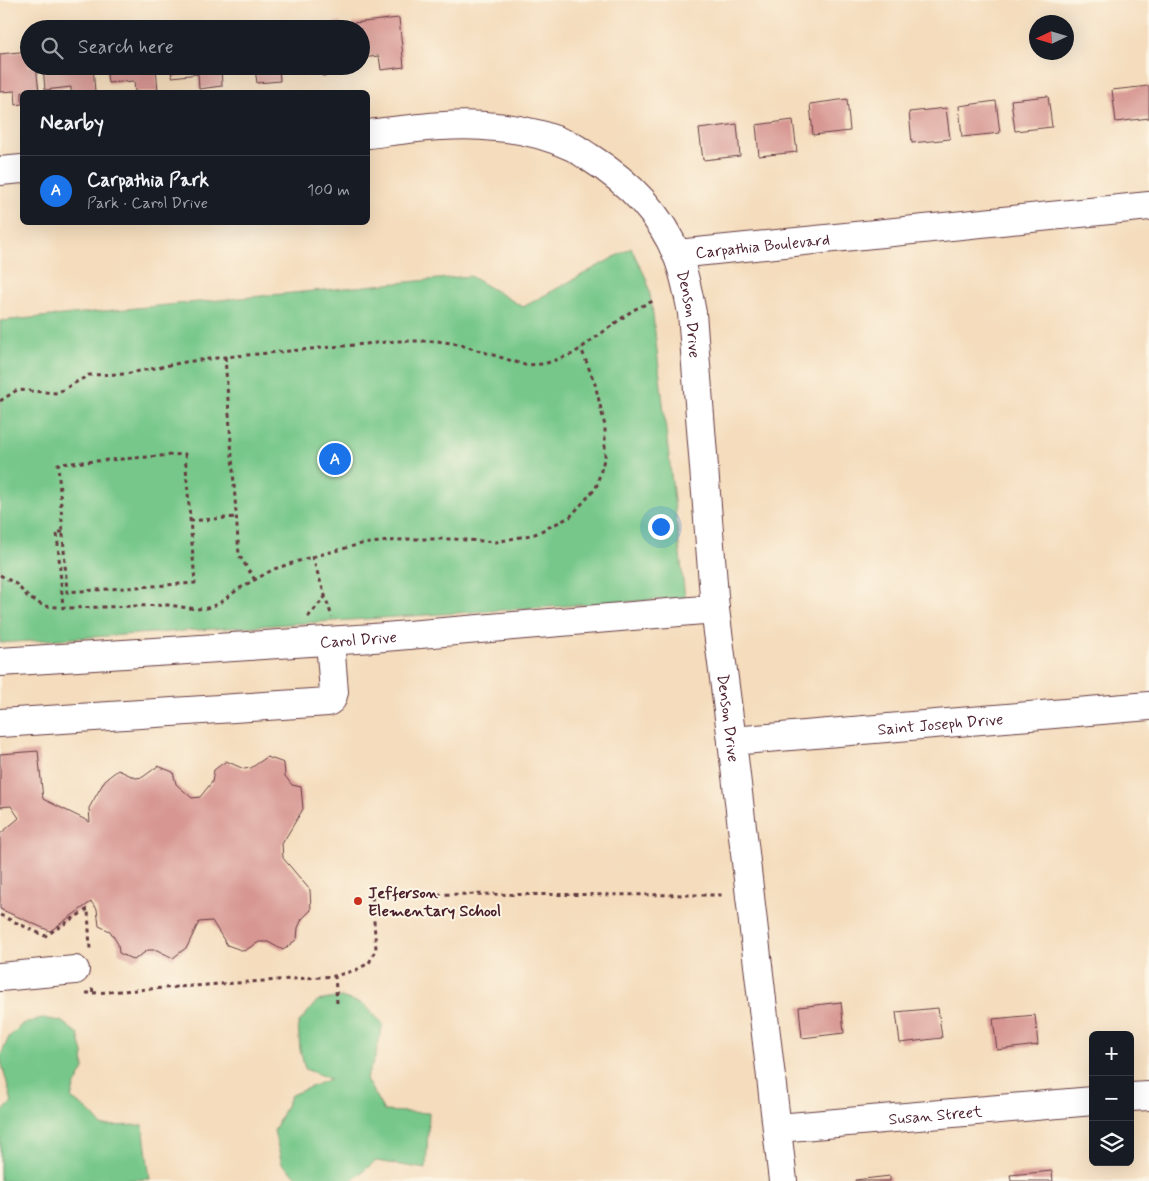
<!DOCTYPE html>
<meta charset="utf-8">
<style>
body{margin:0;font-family:Mynerve,sans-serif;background:#20242c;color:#f1f3f6}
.controls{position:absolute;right:15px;bottom:15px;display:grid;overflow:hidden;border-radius:8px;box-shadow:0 5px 20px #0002}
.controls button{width:45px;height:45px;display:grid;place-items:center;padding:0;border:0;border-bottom:1px solid #363941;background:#171b24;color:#f1f3f6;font:25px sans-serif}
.compass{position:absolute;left:1029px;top:15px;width:45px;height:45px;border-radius:50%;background:#171b24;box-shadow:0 5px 20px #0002;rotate:266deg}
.you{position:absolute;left:660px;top:526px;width:18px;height:18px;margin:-12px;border:4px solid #fff;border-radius:50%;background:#1a73e8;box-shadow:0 0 0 8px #1a73e833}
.badge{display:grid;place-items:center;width:32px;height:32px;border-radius:50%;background:#1a73e8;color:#fff;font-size:16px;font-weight:700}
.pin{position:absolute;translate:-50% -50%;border:2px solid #fff;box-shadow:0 1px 5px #0006}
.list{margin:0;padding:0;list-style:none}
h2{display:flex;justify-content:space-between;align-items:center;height:65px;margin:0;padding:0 20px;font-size:21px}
h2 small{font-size:16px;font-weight:400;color:#9ea1a6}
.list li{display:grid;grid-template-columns:32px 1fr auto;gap:15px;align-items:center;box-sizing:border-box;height:70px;padding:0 20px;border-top:1px solid #363941}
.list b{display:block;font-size:19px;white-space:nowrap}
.list p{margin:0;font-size:16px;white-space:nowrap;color:#9ea1a6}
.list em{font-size:16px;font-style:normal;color:#9ea1a6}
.icon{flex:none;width:28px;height:28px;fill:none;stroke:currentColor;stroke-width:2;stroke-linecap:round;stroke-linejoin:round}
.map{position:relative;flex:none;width:1149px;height:1181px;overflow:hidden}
.search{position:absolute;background:#171b24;box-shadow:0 5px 20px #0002;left:20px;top:20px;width:350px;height:55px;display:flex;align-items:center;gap:12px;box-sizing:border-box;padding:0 18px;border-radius:28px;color:#9ea1a6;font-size:19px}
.panel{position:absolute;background:#171b24;box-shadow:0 5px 20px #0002;left:20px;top:90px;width:350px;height:135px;border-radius:8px}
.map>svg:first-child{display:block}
.green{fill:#76c789;stroke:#60735a}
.building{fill:#d79692}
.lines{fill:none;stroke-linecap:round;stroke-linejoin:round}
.minor-casing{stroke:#643b41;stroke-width:30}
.path{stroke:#643b41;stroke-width:3;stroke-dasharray:4 4;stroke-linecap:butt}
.minor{stroke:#fff;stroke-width:28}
.poi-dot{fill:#c8321e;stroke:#fcf5e5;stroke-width:2}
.labels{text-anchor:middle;stroke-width:4;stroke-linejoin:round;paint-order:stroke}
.street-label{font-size:16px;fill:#4a1f2b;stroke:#fcf5e5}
.poi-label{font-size:16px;font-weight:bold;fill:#4a1f2b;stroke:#fcf5e5;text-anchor:start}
</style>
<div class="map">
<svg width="1149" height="1181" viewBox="0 0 1149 1181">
<rect width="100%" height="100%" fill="#fcf5e5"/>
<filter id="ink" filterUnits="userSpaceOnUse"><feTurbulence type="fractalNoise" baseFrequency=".02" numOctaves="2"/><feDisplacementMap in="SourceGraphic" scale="10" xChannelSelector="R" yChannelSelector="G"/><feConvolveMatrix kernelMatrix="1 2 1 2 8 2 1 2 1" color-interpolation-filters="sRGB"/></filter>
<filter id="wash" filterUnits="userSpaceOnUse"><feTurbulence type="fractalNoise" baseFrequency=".0096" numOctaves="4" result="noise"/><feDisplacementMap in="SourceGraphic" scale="20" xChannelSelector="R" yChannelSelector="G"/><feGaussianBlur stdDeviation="1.12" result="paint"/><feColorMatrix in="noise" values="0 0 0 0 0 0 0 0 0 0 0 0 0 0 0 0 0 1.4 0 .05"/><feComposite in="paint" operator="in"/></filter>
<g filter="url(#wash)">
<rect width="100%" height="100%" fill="#f4dcbc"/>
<!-- green -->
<g class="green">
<path d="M 631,248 L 647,280 L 652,306 L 685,598 L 0,643 L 0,321 L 470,276 L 523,307 Z"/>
<path d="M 341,997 L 365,1005 L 383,1024 L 375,1058 L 366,1079 L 384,1111 L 429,1113 L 426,1169 L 376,1161 L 351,1181 L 302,1181 L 282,1164 L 274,1131 L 291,1095 L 330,1079 L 305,1069 L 300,1050 L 298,1024 L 317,1001 Z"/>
<path d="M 41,1018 L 61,1021 L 78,1034 L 83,1053 L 84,1069 L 75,1085 L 71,1098 L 88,1110 L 102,1126 L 143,1125 L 150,1179 L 108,1181 L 0,1181 L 0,1114 L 12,1102 L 0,1057 L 9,1037 L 21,1025 Z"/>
</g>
<g id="blocks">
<!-- building -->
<g class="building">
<path d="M 399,18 L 404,67 L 381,70 L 379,56 L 361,58 L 361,29 L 353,29 L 353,23 Z"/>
<path d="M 341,22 L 342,29 L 292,29 L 292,26 Z"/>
<path d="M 29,51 L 29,66 L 36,66 L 39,92 L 22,92 L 22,104 L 16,105 L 15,91 L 0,92 L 0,54 Z"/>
<path d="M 43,66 L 93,66 L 95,92 L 71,92 L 71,87 L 45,90 Z"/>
<path d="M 106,66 L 156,66 L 158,92 L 135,92 L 134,81 L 108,83 Z"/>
<path d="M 171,66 L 221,66 L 222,86 L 199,89 L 198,74 L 172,77 Z"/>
<path d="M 229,66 L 279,66 L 280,81 L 257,83 L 255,69 L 230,71 Z"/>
<path d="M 321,66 L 345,66 L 346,74 L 322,76 Z"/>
<path d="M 1149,86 L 1149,118 L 1116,122 L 1112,90 Z"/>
<path d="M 1048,96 L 1052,127 L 1015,131 L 1011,100 Z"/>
<path d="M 847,99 L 850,131 L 813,135 L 810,104 Z"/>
<path d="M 996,101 L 1000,133 L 962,137 L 959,106 Z"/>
<path d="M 946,108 L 950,139 L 912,143 L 909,112 Z"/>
<path d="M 793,120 L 797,152 L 759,156 L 756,125 Z"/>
<path d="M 737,124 L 740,156 L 703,160 L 699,129 Z"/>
<path d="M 38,751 L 43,799 L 90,822 L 89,808 L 105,780 L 118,770 L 136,778 L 143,777 L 158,766 L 173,772 L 176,784 L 192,798 L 200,797 L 212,782 L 214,770 L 226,761 L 244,769 L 251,768 L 267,757 L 284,763 L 285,776 L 292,785 L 301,787 L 303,809 L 282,844 L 283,858 L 310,890 L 311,910 L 302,919 L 298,928 L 297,939 L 283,950 L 268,942 L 259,942 L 244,951 L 227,945 L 212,921 L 199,922 L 187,947 L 173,958 L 157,950 L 148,950 L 134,960 L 119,953 L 118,944 L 110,931 L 99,926 L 97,909 L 91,902 L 50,931 L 0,909 L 0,834 L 19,818 L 11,806 L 0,807 L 0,754 Z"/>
<path d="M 841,1002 L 844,1033 L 802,1038 L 799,1007 Z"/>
<path d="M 938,1008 L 942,1038 L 900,1043 L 896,1012 Z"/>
<path d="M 1035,1015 L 1038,1045 L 997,1050 L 993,1019 Z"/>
<path d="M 1052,1171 L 1053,1181 L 1011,1181 L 1010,1175 Z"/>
<path d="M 890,1176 L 890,1181 L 855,1181 L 855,1180 Z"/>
</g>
</g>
</g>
<g filter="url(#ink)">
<use href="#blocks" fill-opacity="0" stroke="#643b41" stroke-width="1"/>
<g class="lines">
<!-- minor casing -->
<g class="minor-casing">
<g id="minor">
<path id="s1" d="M 368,134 C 410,129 454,122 496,127 C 523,129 549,136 573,147 C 579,150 584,154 589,157 C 627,181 660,213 677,255 C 685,274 688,293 692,313 L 715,609 L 732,741 L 783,1181"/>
<path d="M 0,171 L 22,169"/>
<path id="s2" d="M 677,254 L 1149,206"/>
<path id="s3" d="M 0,662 L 373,638 L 715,609"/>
<path d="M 0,723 L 328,702 L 332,699 L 334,692 L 330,641"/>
<path id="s4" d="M 732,741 L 1149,706"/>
<path d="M 0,977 L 75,970"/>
<path d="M 1130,1097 L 1149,1096"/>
<path id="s5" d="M 778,1128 L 1093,1101"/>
</g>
</g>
<!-- path -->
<g class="path">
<path d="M 225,357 L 239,555 L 255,580"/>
<path d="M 0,401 L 17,390 L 57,393 L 89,375 L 125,374 L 185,362 L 225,357 L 397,341 L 437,341 L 458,344 L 525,365 L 544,364 L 573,354 L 633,310 L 653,301"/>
<path d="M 185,454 L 195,583 L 67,592 L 58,464 Z"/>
<path d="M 190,521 L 237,517"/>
<path d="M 63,532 L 57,532 L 63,607"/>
<path d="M 312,556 L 332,617"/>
<path d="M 0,575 L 16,584 L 29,598 L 44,606 L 69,608 L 168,605 L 196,609 L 207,608 L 218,604 L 240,588 L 274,569 L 308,558 L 361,544 L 409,539 L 453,539 L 496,542 L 535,534 L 570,517 L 596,488 L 605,456 L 605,426 L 595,384 L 581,348"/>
<path d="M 308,617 L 325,597"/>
<path d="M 0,915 L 45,936 L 88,909 L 90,950"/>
<path d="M 86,993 L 93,993 L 92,986"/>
<path d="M 93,993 L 335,976"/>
<path d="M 337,1003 L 335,976 L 356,970 L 369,963 L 376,949 L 372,894 L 724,895"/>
</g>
<!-- minor -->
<use href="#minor" class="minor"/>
</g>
</g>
<!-- markers -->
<circle class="poi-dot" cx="358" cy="901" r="5"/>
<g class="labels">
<!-- street labels -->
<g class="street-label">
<text dy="6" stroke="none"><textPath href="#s2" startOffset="86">Carpathia Boulevard</textPath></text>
<text dy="6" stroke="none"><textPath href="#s1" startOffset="422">Denson Drive</textPath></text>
<text dy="6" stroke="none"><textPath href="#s3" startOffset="359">Carol Drive</textPath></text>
<text dy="6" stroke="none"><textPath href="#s1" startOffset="828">Denson Drive</textPath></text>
<text dy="6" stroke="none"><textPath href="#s4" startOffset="209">Saint Joseph Drive</textPath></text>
<text dy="6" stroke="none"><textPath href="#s5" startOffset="158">Susan Street</textPath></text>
</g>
<!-- poi labels -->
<g class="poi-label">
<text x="368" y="898">Jefferson<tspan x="368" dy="18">Elementary School</tspan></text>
</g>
</g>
</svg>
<div class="controls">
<button>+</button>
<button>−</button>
<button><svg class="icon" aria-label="layers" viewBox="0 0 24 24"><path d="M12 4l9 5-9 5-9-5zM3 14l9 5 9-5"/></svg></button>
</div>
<svg class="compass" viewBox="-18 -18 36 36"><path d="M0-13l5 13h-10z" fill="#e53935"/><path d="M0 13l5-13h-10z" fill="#9ea1a6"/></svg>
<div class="you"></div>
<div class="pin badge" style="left:335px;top:459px">A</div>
<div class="search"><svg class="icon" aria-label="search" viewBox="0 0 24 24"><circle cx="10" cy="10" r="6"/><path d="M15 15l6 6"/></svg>Search here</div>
<section class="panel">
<h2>Nearby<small></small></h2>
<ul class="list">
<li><span class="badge">A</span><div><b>Carpathia Park</b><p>Park · Carol Drive</p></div><em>100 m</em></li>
</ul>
</section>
</div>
